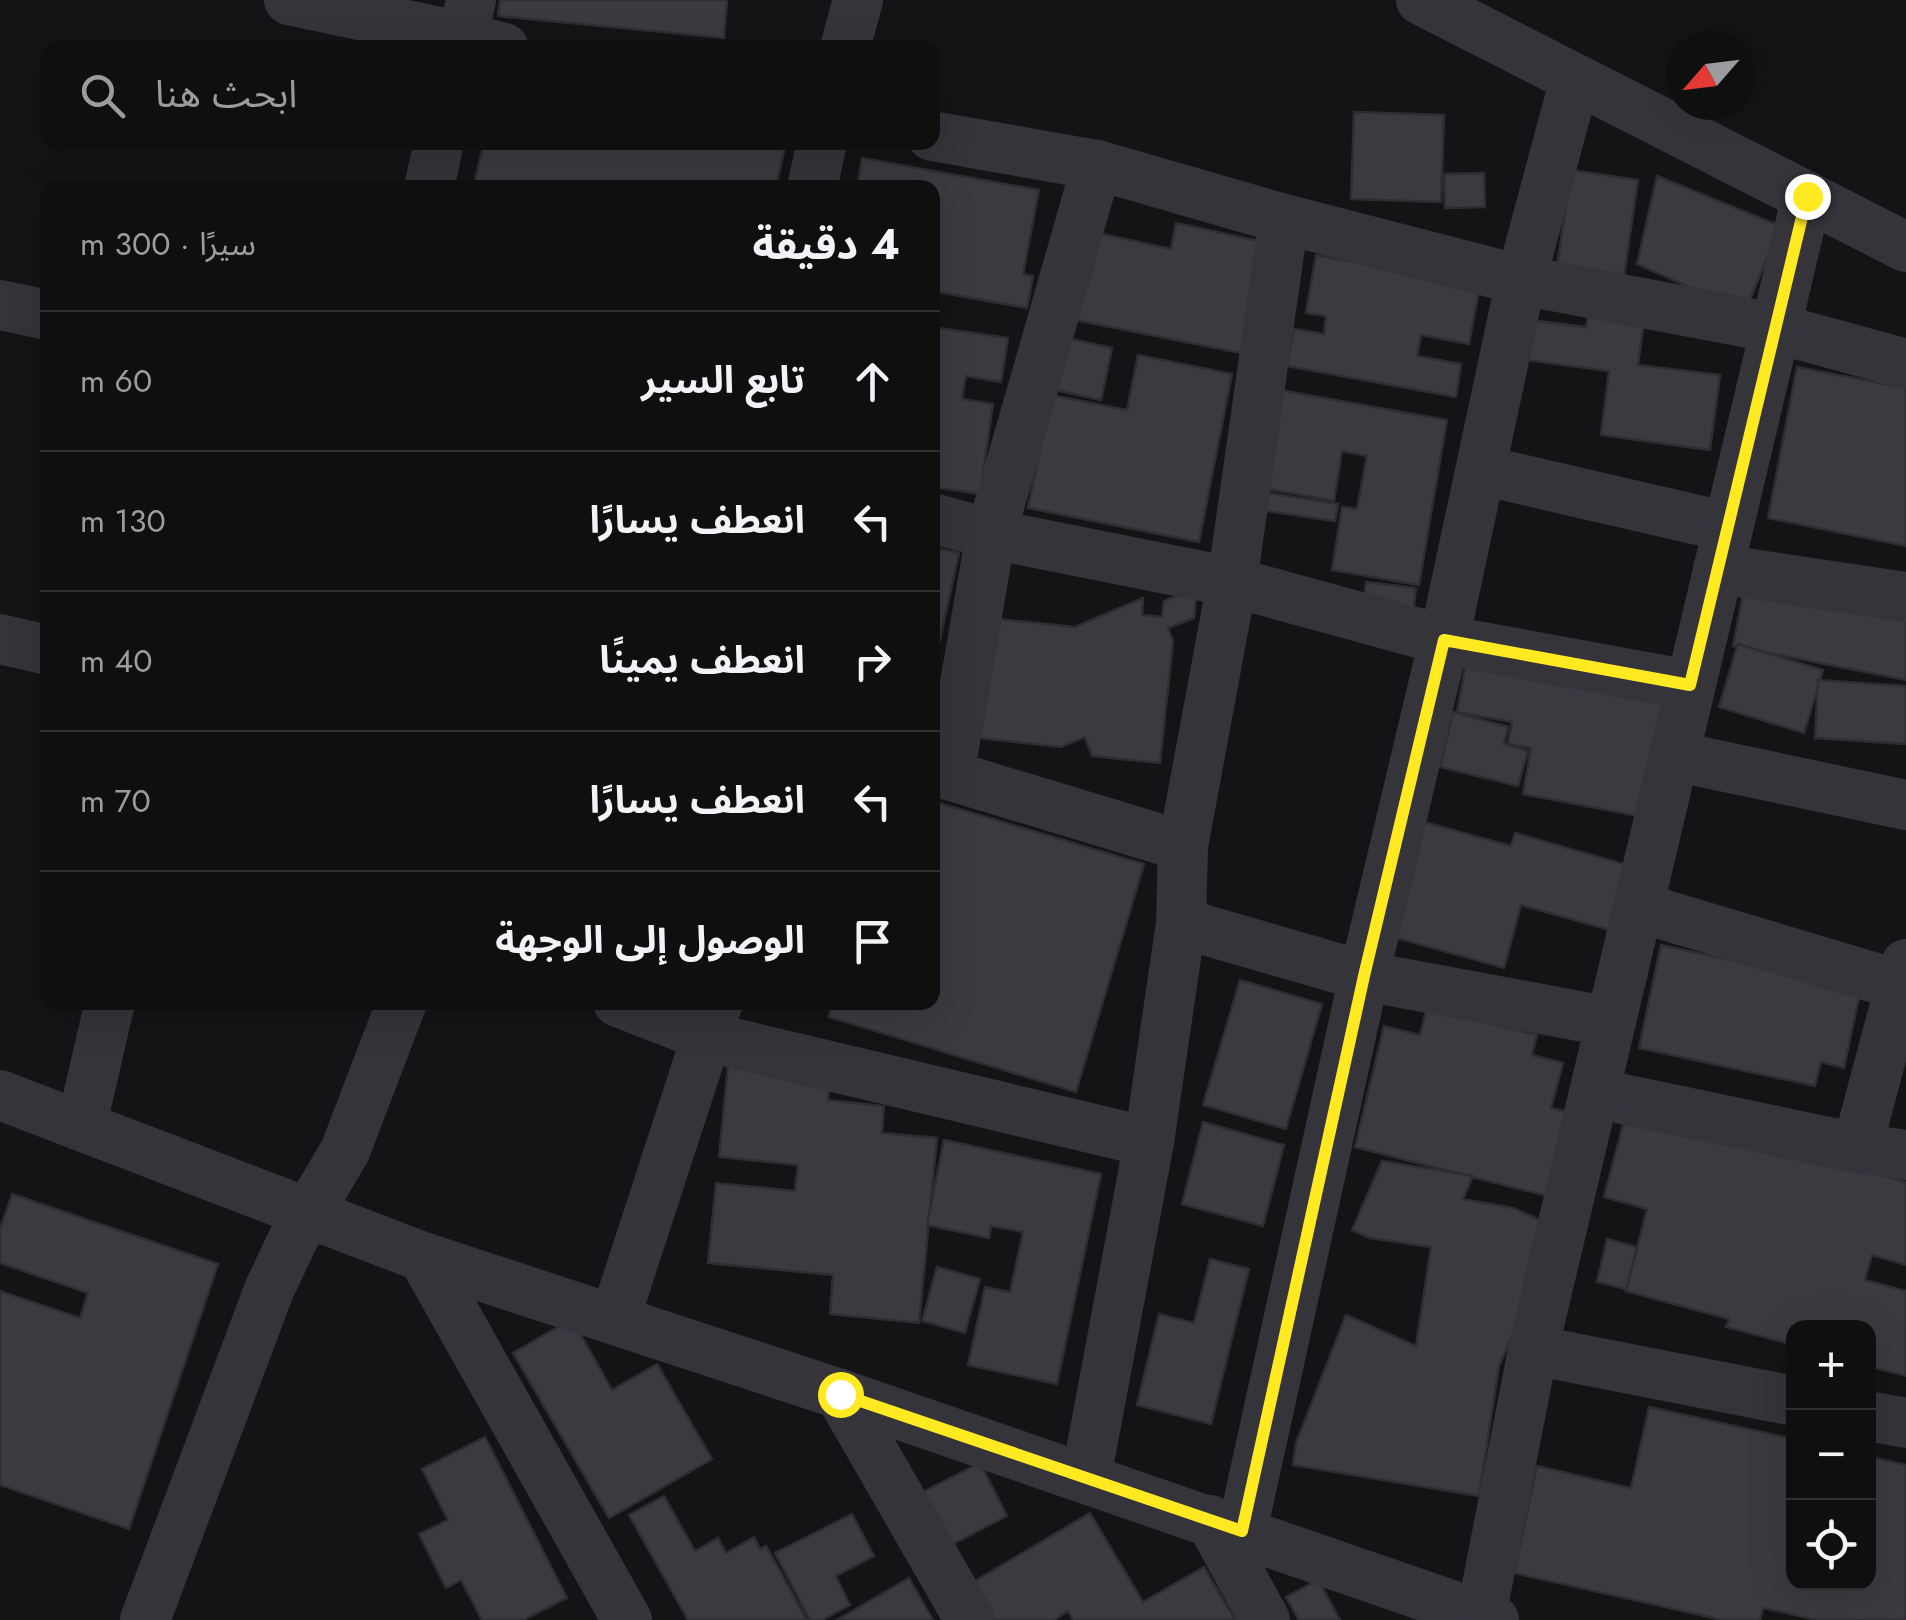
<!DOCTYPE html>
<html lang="ar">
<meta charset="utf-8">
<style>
body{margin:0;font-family:Jost,"Noto Sans Arabic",sans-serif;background:#1d1d1e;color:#f1f3f6;direction:rtl}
.controls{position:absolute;right:30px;bottom:30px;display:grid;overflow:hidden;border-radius:20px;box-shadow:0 10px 40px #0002}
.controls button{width:90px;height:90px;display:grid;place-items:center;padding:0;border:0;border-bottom:2px solid #2f2f30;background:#0f0f10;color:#f1f3f6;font:50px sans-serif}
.compass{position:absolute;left:1666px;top:30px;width:90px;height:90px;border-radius:50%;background:#0f0f10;box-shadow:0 10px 40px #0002;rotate:242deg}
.stop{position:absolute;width:30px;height:30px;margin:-22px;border:8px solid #ffea22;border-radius:50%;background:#fff}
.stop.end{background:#ffea22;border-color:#fff;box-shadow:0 2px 10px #0008}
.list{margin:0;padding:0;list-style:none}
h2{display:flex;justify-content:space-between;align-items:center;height:130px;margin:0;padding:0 40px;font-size:42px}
h2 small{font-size:32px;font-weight:400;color:#9b9c9f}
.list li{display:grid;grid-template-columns:65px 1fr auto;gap:30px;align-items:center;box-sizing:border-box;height:140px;padding:0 40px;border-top:2px solid #2f2f30}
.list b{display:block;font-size:38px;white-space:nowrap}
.list em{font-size:32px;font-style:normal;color:#9b9c9f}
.icon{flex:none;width:55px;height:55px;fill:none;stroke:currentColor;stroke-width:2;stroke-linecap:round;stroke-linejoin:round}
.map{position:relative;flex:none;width:1906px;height:1620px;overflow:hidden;direction:ltr}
.search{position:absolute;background:#0f0f10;box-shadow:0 10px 40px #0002;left:40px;top:40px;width:900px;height:110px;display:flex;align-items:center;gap:25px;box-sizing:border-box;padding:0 35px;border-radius:20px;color:#9b9c9f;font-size:38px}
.panel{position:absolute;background:#0f0f10;box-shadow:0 10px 40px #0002;left:40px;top:180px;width:900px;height:830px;border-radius:20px;direction:rtl}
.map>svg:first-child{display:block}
.building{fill:#3b3a41;stroke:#2e2d32;stroke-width:2.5}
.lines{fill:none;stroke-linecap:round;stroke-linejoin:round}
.minor{stroke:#35343b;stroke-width:50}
.route{stroke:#ffea22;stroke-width:12}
</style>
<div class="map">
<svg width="1906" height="1620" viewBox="0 0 1906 1620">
<rect width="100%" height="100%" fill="#141416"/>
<!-- building -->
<g class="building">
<path d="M 500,0 L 727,0 L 724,38 L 498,16 Z"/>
<path d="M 1354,112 L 1444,115 L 1441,202 L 1351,199 Z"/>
<path d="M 484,142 L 786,142 L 776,188 L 473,188 Z"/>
<path d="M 862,158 L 1039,190 L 1023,274 L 1033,276 L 1027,308 L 932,291 L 932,188 L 857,188 Z"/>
<path d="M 1571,170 L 1638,180 L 1624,276 L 1557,267 Z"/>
<path d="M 1484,173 L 1485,207 L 1445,208 L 1444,174 Z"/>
<path d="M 1657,176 L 1780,226 L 1745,312 L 1637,264 Z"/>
<path d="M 1176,223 L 1263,242 L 1241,353 L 1071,319 L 1088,231 L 1171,249 Z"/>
<path d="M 1316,255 L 1480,285 L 1469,344 L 1421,335 L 1417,356 L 1461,364 L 1456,397 L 1287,366 L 1294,329 L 1324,334 L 1326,316 L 1306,313 Z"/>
<path d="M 1589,306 L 1645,314 L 1638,365 L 1720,375 L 1710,450 L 1601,435 L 1609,371 L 1526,360 L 1531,320 L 1586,327 Z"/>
<path d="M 932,327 L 1008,338 L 1001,382 L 966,376 L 962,399 L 993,404 L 980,494 L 932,487 Z"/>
<path d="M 1067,338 L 1112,348 L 1101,400 L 1055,390 Z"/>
<path d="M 1138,355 L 1232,374 L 1199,542 L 1028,508 L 1051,395 L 1127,410 Z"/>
<path d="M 1797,367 L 1906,388 L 1906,385 L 1906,546 L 1768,518 Z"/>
<path d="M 48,373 L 48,404 L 41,403 Z"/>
<path d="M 1274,389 L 1447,420 L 1419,585 L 1332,570 L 1342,507 L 1357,509 L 1367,456 L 1342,451 L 1334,501 L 1257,487 Z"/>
<path d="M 1262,492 L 1338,504 L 1335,521 L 1260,510 Z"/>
<path d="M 932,547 L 959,553 L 933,671 L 932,671 Z"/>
<path d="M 1366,582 L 1416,588 L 1412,622 L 1362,616 Z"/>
<path d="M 1745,583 L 1906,614 L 1906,680 L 1733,646 Z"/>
<path d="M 1197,587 L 1194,618 L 1168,628 L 1173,641 L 1160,763 L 1092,756 L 1085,737 L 1061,747 L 980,738 L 1000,619 L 1075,627 L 1143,598 L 1142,615 L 1162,617 L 1164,601 Z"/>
<path d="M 1738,644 L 1823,670 L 1804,733 L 1719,707 Z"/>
<path d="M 1468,652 L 1667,689 L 1644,817 L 1523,794 L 1531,748 L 1508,744 L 1512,722 L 1457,712 Z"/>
<path d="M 1818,680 L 1906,686 L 1906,744 L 1815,738 Z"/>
<path d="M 1453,712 L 1508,727 L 1504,744 L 1528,751 L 1518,786 L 1440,767 Z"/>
<path d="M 939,803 L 1144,864 L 1076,1092 L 829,1017 L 831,1008 L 812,1002 L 932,1002 L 932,812 L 936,813 Z"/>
<path d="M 1424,822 L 1511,846 L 1515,833 L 1627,865 L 1610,930 L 1521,905 L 1504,968 L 1393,937 Z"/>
<path d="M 1661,945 L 1861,988 L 1844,1068 L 1821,1062 L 1815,1086 L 1639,1048 Z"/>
<path d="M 1240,980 L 1322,1004 L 1286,1129 L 1203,1105 Z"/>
<path d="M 1427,1007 L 1537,1035 L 1532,1055 L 1563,1063 L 1551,1108 L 1580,1115 L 1559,1199 L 1355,1147 L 1384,1026 L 1420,1035 Z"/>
<path d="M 729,1056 L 831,1066 L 828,1100 L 884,1106 L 882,1133 L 937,1138 L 919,1323 L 830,1314 L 833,1275 L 708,1263 L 716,1183 L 795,1191 L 798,1165 L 719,1157 Z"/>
<path d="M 1628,1106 L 1906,1182 L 1906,1265 L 1872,1255 L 1865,1280 L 1906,1291 L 1906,1376 L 1868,1366 L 1868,1328 L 1794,1328 L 1794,1345 L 1726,1327 L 1729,1319 L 1626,1291 L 1647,1209 L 1604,1197 Z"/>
<path d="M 1203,1122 L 1284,1145 L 1263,1226 L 1182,1204 Z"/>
<path d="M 944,1140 L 1101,1174 L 1057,1384 L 968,1365 L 985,1287 L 1010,1292 L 1023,1232 L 991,1226 L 989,1238 L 927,1225 Z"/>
<path d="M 1382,1161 L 1473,1176 L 1463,1199 L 1513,1208 L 1540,1220 L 1527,1302 L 1499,1366 L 1479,1496 L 1293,1465 L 1296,1443 L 1346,1315 L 1416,1346 L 1431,1247 L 1370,1238 L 1352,1230 Z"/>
<path d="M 12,1194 L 218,1264 L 129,1529 L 0,1485 L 0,1291 L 80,1318 L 88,1293 L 0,1263 L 0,1229 Z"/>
<path d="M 1607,1239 L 1637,1247 L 1626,1289 L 1597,1282 Z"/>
<path d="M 1210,1259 L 1249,1269 L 1211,1424 L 1137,1405 L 1159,1314 L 1194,1323 Z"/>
<path d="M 937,1267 L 980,1279 L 965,1333 L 922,1321 Z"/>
<path d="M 572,1319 L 612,1390 L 657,1364 L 712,1459 L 609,1518 L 513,1353 Z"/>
<path d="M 1649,1407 L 1794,1439 L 1794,1582 L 1868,1582 L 1868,1456 L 1906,1465 L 1906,1620 L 1817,1620 L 1763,1608 L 1760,1620 L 1723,1620 L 1514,1573 L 1537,1466 L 1631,1488 Z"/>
<path d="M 485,1437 L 567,1598 L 523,1620 L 482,1620 L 461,1580 L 446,1588 L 419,1534 L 448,1520 L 422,1469 Z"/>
<path d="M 980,1463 L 1007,1516 L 945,1548 L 919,1494 Z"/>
<path d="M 664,1496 L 695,1551 L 718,1538 L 726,1553 L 754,1537 L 760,1549 L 766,1546 L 807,1620 L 688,1620 L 629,1515 Z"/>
<path d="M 1090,1513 L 1143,1602 L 1204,1567 L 1235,1620 L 1073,1620 L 1068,1611 L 1054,1620 L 991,1620 L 970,1584 Z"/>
<path d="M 852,1514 L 874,1556 L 836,1576 L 850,1605 L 822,1620 L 810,1620 L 775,1553 Z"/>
<path d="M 909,1578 L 933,1620 L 837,1620 Z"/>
<path d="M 1318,1580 L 1340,1620 L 1299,1620 L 1286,1597 Z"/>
</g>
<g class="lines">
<!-- minor -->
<g class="minor">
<path d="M 289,0 L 463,37 L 461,48"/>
<path d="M 471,0 L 463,37 L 504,48"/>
<path d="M 1421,0 L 1906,247"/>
<path d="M 845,48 L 858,0"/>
<path d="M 1575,79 L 1521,280 L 1775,328 L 1906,364"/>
<path d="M 932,136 L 1097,165 L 1284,219 L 1521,280 L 1444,640 L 1364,976 L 1242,1531"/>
<path d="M 429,188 L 439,142"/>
<path d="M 812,188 L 822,142"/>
<path d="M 0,305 L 48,315"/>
<path d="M 1481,470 L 1728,527"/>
<path d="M 932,518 L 991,534 L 1232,582 L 1444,640 L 1690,685"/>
<path d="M 1718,569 L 1906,597"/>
<path d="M 0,639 L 48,650"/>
<path d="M 1674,756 L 1906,805"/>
<path d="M 932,770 L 1183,846"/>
<path d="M 949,775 L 991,534 L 1097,165"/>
<path d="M 1638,907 L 1906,987"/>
<path d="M 1181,923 L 1364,976 L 1611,1022"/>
<path d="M 618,1002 L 708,1037 L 1149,1142"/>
<path d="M 1594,1093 L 1857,1148 L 1906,1155"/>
<path d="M 0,1095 L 423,1257 L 840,1394 L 1494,1620"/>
<path d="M 82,1123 L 110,1002"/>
<path d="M 1857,1148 L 1906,964"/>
<path d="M 423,1257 L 627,1620"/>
<path d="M 615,1318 L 718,1002"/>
<path d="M 1533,1350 L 1794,1401"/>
<path d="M 840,1394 L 970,1620"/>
<path d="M 1868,1416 L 1906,1423"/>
<path d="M 1086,1478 L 1149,1142 L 1181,923 L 1183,846 L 1232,582 L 1284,219"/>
<path d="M 1210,1520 L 1265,1620"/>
<path d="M 1481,1616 L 1533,1350 L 1807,196"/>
<path d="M 145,1620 L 269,1290 L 294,1237 L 345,1151 L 402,1002"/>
</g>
</g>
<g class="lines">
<!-- route -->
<path class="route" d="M 840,1394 L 1242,1531 L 1364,976 L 1444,640 L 1690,685 L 1807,196"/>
</g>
</svg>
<div class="controls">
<button>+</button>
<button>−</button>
<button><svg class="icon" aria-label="locate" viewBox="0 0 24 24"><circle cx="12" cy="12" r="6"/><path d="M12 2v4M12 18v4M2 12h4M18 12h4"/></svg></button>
</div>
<svg class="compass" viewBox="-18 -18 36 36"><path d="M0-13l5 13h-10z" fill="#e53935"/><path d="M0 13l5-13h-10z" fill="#9b9c9f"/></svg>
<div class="stop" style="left:840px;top:1394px"></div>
<div class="stop end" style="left:1807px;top:196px"></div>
<div class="search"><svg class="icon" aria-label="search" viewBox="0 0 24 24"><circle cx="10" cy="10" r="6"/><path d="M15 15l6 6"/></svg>ابحث هنا</div>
<section class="panel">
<h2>4 دقيقة<small>سيرًا · 300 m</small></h2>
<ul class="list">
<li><svg class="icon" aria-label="ahead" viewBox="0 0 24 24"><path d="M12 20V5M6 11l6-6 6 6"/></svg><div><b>تابع السير</b></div><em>60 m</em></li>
<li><svg class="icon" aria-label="left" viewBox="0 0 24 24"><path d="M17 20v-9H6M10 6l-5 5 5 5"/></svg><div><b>انعطف يسارًا</b></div><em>130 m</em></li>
<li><svg class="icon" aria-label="right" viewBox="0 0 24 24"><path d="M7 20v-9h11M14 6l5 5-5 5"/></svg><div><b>انعطف يمينًا</b></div><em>40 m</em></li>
<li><svg class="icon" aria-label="left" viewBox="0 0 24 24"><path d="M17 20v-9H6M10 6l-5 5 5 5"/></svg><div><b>انعطف يسارًا</b></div><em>70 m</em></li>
<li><svg class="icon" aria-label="arrive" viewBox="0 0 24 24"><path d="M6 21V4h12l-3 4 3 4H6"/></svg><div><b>الوصول إلى الوجهة</b></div></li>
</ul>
</section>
</div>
